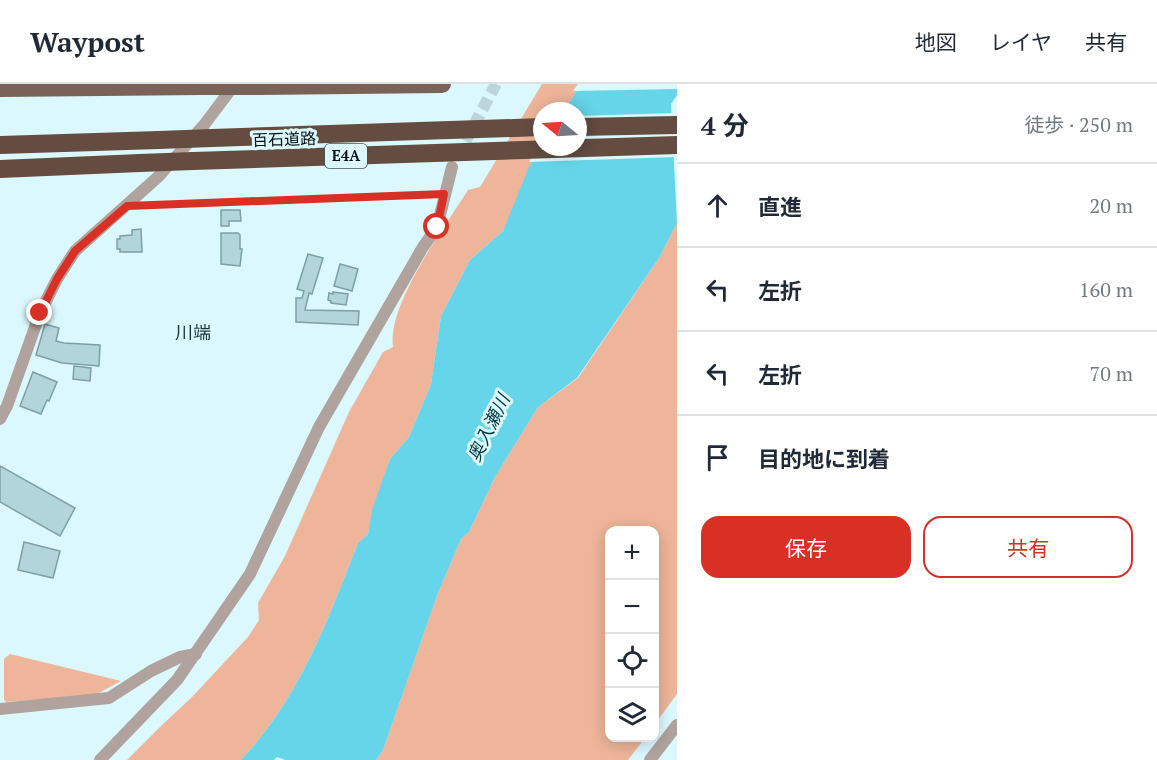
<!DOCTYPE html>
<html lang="ja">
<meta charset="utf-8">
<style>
body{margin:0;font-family:"PT Serif","Noto Sans JP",serif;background:#f6f6f7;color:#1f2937}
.controls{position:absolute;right:18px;bottom:18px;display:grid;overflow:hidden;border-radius:12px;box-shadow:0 3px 15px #0003}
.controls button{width:54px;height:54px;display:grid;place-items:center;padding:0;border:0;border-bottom:2px solid #e0e1e3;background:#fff;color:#1f2937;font:30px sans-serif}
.compass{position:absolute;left:533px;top:18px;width:54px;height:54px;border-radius:50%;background:#fff;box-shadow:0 3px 15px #0003;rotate:288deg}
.stop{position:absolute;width:18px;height:18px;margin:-14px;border:4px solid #d93025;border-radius:50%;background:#fff}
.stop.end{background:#d93025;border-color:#fff;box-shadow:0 2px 6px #0008}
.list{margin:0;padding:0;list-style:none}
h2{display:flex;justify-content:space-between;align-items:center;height:78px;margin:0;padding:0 24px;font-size:26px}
h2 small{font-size:20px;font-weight:400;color:#747a83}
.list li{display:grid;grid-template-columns:39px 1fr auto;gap:18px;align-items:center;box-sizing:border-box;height:84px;padding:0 24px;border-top:2px solid #e0e1e3}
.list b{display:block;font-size:22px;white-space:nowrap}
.list em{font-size:20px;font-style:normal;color:#747a83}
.actions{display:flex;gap:12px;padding:18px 24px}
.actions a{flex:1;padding:14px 0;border:2px solid #d93025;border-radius:18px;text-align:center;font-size:21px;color:#d93025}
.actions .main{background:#d93025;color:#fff}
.icon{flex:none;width:33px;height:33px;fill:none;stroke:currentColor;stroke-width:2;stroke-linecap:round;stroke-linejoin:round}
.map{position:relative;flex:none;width:677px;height:676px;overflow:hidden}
header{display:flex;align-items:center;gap:36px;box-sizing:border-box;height:84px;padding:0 30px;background:#fff;border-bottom:2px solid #e0e1e3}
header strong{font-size:28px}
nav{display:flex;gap:33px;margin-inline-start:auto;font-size:21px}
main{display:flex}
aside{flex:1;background:#fff}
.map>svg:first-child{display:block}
.green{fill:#eeb59a}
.water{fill:#67d5e9}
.pier{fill:#dbf8fe}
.building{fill:#b2d5dc;stroke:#7d9fa6;stroke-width:1.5}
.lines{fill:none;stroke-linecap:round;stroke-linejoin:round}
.street-tunnel{stroke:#bbd5da;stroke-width:12;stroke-dasharray:12 6;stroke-linecap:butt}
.path{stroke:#708488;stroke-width:2;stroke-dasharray:1.5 4.5;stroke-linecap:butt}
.street{stroke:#b0a39d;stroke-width:12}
.primary{stroke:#796358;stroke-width:18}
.highway{stroke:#644c40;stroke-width:18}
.primary-bridge{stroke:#796358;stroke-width:18}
.highway-bridge{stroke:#644c40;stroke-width:18}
.route{stroke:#d93025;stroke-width:8}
.labels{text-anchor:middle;stroke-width:6;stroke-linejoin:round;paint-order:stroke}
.shield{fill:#dbf8fe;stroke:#445457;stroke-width:1.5}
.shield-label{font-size:15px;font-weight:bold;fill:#030e10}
.street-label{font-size:16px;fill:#030e10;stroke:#dbf8fe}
.neighbourhood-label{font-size:18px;fill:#17363c;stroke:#dbf8fe}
.water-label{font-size:18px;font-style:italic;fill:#00363e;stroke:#dbf8fe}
</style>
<header>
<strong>Waypost</strong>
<nav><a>地図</a><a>レイヤ</a><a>共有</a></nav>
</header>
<main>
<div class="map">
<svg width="677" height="676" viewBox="0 0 677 676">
<rect width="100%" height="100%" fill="#dbf8fe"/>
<!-- green -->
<g class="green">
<path d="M 542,0 L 581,0 L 564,27 L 542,27 L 542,63 L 503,147 L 470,176 L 441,232 L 431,300 L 409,353 L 390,375 L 373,426 L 368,450 L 358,459 C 328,536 299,615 241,676 L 127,676 L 161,642 L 192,613 L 248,553 L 259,536 L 258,519 L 285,472 L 349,328 L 383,268 L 393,263 C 387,220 445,143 468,106 L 480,103 Z"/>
<path d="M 677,139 L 677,610 L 655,640 L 654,446 L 610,446 L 610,654 L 645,654 L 628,676 L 376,676 L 383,666 L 438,509 L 461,455 L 469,448 L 495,393 L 538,323 L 578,294 L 659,174 Z"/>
<path d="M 10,570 L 121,597 L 93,612 L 6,618 L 4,616 L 4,575 Z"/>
</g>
<!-- water -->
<path class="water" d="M 581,0 L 677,0 L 677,11 L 671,20 L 677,139 L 659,174 L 577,294 L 538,323 L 495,393 L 469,448 L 461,455 L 438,509 L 383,666 L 376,676 L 285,676 L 277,673 L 274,676 L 241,676 C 299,615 328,536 358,459 L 368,450 L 372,426 L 390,375 L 409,353 L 431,300 L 441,232 L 470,176 L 503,147 L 529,83 L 542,63 L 578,63 L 578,27 L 564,27 Z"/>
<!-- pier -->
<g class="pier">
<path d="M 578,0 L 677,0 L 677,5 L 573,7 Z"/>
<path d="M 675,29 L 676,73 L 529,78 L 539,61 L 578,63 L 578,32 Z"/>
</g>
<!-- building -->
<g class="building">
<path d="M 221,126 L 240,126 L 241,137 L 229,137 L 229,142 L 221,142 Z"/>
<path d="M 141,145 L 142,168 L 120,168 L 120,165 L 117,165 L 117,155 L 120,155 L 120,152 L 132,151 L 132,146 Z"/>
<path d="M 221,149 L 238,149 L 240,151 L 240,165 L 242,165 L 240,182 L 221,180 Z"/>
<path d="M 308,170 L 323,174 L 312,210 L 309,209 L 305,226 L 359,227 L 358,241 L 296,238 L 296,214 L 302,214 L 304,207 L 297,205 Z"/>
<path d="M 340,180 L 358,185 L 352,207 L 334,202 Z"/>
<path d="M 333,208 L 348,210 L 346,221 L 331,219 L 331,217 L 328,216 L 329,209 L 333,210 Z"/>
<path d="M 45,240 L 59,244 L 56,257 L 64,259 L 100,261 L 99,282 L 62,279 L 36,271 Z"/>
<path d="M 74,282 L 91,284 L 90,297 L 73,295 Z"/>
<path d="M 33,288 L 57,298 L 49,317 L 47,316 L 41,330 L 20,322 Z"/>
<path d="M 0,382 L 75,424 L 60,452 L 0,418 Z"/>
<path d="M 24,458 L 60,467 L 53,494 L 18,486 Z"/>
</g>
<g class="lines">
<!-- street-tunnel -->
<path class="street-tunnel" d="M 457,73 L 496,0"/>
<!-- path -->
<path class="path" d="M 145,121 L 433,111"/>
<!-- street -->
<g class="street">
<path d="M 0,335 L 7,322 L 40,229 L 57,195 L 75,167 L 159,92 L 204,41 L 235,0"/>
<path d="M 0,625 L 109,614 L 151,587 L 180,573 L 196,570"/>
<path d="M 100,676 L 177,596 L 250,490 L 319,343 L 423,163 L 437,143 L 452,83"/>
<path d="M 650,676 L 677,641"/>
</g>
<!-- primary -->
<g class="primary">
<path d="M 258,2 L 442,0"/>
<path d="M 0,4 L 202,2"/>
</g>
<!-- highway -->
<g class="highway">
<path d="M 578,43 L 677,41"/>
<path d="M 212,54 L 542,43"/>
<path d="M 0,61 L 159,56"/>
<path d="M 193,77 L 677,61"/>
<path d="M 0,85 L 140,79"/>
</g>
<!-- primary-bridge -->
<path class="primary-bridge" d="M 202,2 L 258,2"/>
<!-- highway-bridge -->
<g class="highway-bridge">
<path d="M 159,56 L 212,54"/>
<path d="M 140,79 L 193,77"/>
</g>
</g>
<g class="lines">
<!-- route -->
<path class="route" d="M 40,229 L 57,195 L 75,167 L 127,122 L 444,110 L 437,143"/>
</g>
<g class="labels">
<!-- shield labels -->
<rect class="shield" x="325" y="60" width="42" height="24" rx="4.5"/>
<g class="shield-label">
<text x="346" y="77">E4A</text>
</g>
<!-- street labels -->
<g class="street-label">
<text transform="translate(284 55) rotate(-2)" y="6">百石道路</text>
</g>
<!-- neighbourhood labels -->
<g class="neighbourhood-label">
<text x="193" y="255">川端</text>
</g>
<!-- water labels -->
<g class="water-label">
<text transform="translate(489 344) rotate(-64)" y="6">奥入瀬川</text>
</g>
</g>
</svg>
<div class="controls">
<button>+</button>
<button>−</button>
<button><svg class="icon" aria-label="locate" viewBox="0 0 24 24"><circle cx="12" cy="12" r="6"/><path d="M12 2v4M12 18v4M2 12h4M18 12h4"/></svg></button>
<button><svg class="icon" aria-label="layers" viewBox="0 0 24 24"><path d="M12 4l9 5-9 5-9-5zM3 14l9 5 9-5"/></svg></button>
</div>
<svg class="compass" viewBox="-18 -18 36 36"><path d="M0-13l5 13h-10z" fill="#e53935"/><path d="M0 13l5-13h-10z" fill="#747a83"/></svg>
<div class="stop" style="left:437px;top:143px"></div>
<div class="stop end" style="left:40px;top:229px"></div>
</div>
<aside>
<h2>4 分<small>徒歩 · 250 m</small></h2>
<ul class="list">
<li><svg class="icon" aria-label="ahead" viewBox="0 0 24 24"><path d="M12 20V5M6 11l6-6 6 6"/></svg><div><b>直進</b></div><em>20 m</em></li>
<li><svg class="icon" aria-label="left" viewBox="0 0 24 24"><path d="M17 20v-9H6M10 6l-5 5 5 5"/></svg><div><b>左折</b></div><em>160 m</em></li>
<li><svg class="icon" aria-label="left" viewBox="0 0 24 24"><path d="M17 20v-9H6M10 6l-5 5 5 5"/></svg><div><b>左折</b></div><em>70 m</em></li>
<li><svg class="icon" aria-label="arrive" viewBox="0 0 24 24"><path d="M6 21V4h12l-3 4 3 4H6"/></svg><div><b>目的地に到着</b></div></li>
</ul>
<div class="actions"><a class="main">保存</a><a>共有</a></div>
</aside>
</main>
